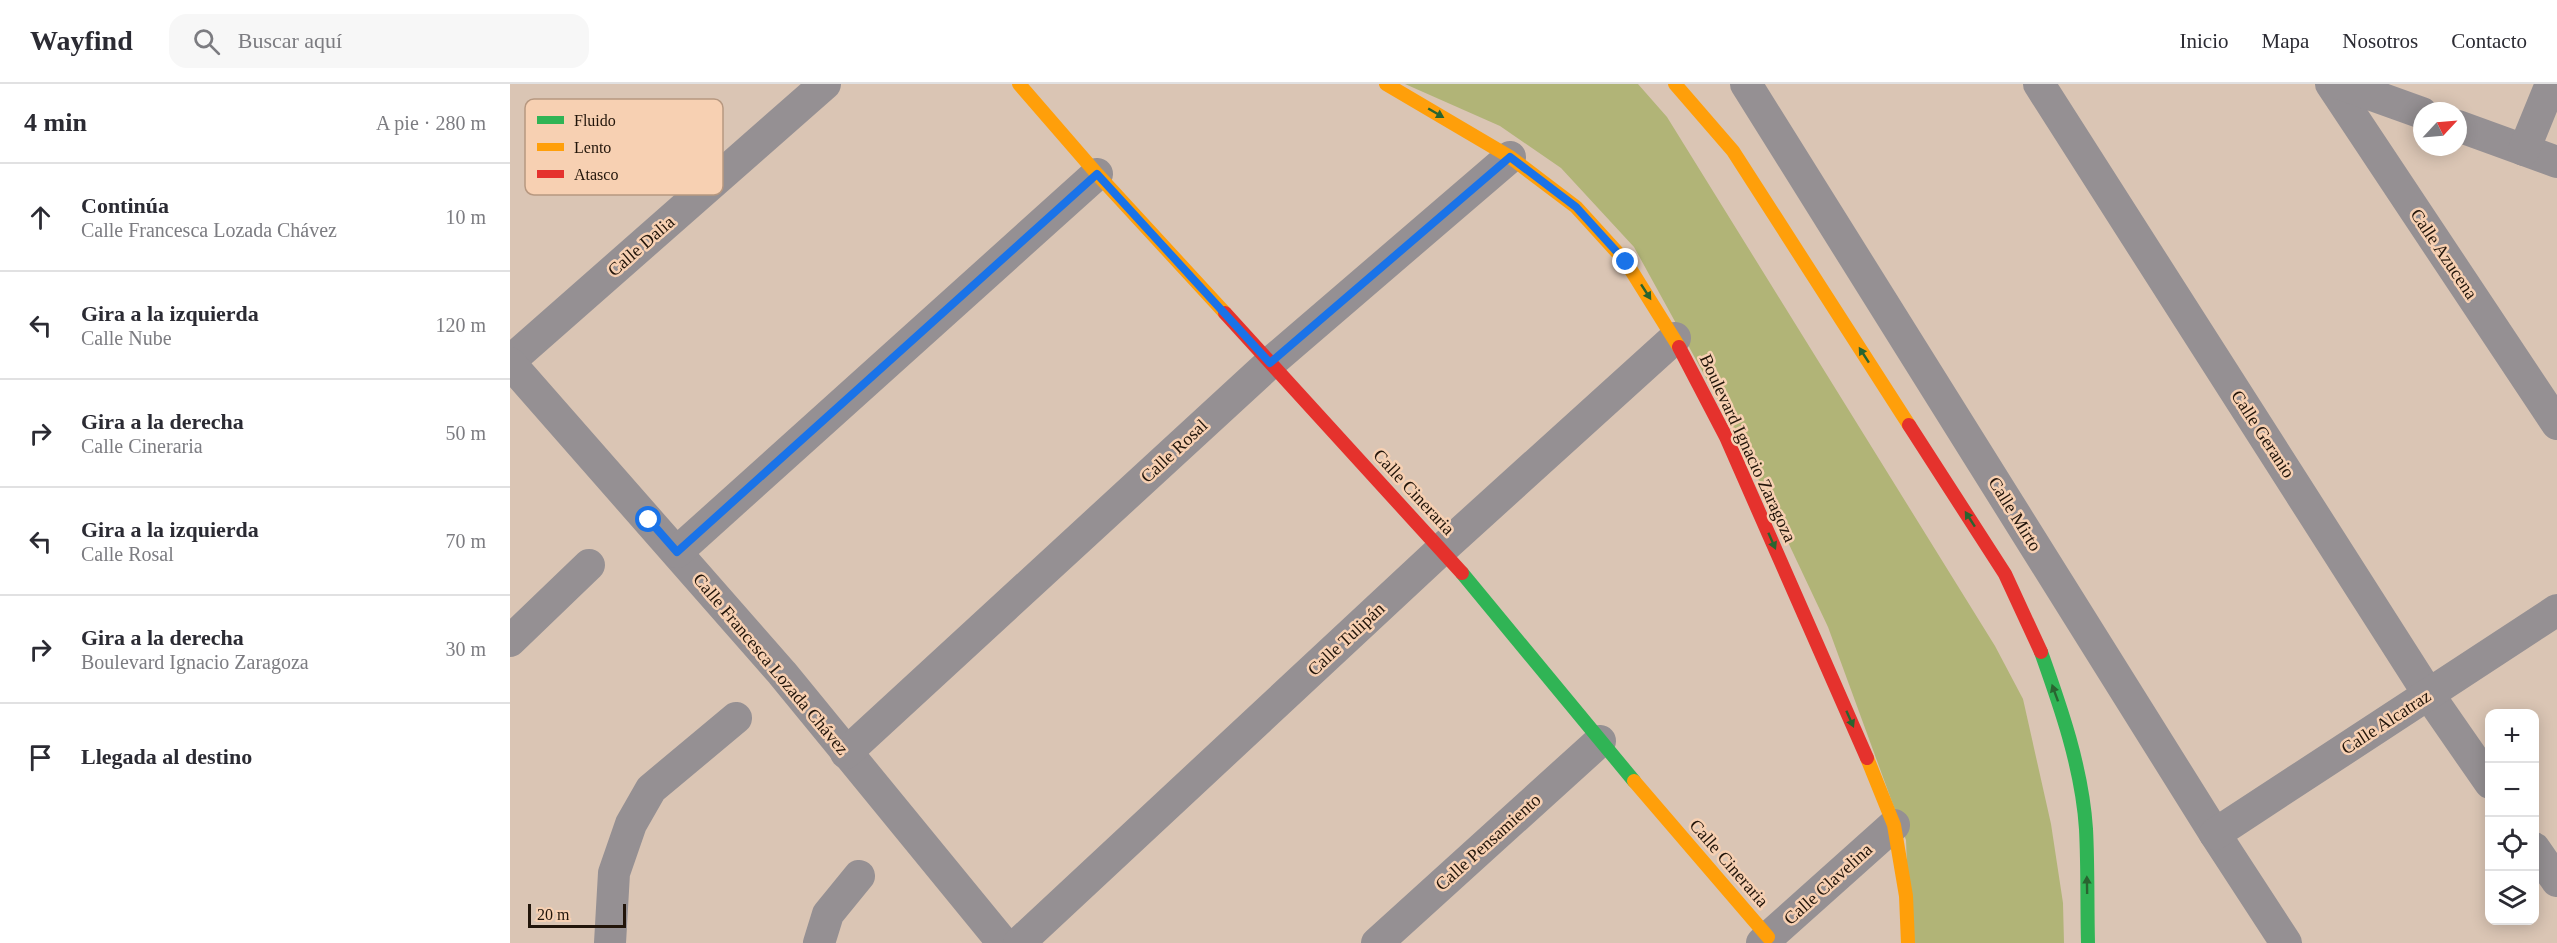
<!DOCTYPE html>
<html lang="es">
<meta charset="utf-8">
<style>
body{margin:0;font-family:"Times New Roman",serif;background:#f7f7f7;color:#2b2b33}
.controls{position:absolute;right:18px;bottom:18px;display:grid;overflow:hidden;border-radius:12px;box-shadow:0 3px 15px #0003}
.controls button{width:54px;height:54px;display:grid;place-items:center;padding:0;border:0;border-bottom:2px solid #e1e1e2;background:#fff;color:#2b2b33;font:30px sans-serif}
.compass{position:absolute;left:1903px;top:18px;width:54px;height:54px;border-radius:50%;background:#fff;box-shadow:0 3px 15px #0003;rotate:64deg}
.scale{position:absolute;left:18px;bottom:15px;width:98px;box-sizing:border-box;padding-left:6px;border:3px solid #22150a;border-top:0;font-size:16px;line-height:21px;white-space:nowrap;color:#22150a;-webkit-text-stroke:4px #f7d0b2;paint-order:stroke}
.stop{position:absolute;width:18px;height:18px;margin:-14px;border:4px solid #1a73e8;border-radius:50%;background:#fff}
.stop.end{background:#1a73e8;border-color:#fff;box-shadow:0 2px 6px #0008}
.list{margin:0;padding:0;list-style:none}
h2{display:flex;justify-content:space-between;align-items:center;height:78px;margin:0;padding:0 24px;font-size:26px}
h2 small{font-size:20px;font-weight:400;color:#7c7c81}
.list li{display:grid;grid-template-columns:39px 1fr auto;gap:18px;align-items:center;box-sizing:border-box;height:108px;padding:0 24px;border-top:2px solid #e1e1e2}
.list b{display:block;font-size:22px;white-space:nowrap}
.list p{margin:0;font-size:20px;white-space:nowrap;color:#7c7c81}
.list em{font-size:20px;font-style:normal;color:#7c7c81}
.icon{flex:none;width:33px;height:33px;fill:none;stroke:currentColor;stroke-width:2;stroke-linecap:round;stroke-linejoin:round}
.map{position:relative;flex:none;width:2047px;height:859px;overflow:hidden}
header{display:flex;align-items:center;gap:36px;box-sizing:border-box;height:84px;padding:0 30px;background:#fff;border-bottom:2px solid #e1e1e2}
header strong{font-size:28px}
nav{display:flex;gap:33px;margin-inline-start:auto;font-size:21px}
.search{width:420px;height:54px;background:#f7f7f7;display:flex;align-items:center;gap:15px;box-sizing:border-box;padding:0 21px;border-radius:18px;color:#7c7c81;font-size:22px}
main{display:flex}
aside{flex:1;background:#fff}
.map>svg:first-child{display:block}
.green{fill:#b1b477}
.lines{fill:none;stroke-linecap:round;stroke-linejoin:round}
.street{stroke:#959093;stroke-width:32}
.fast{stroke:#30b455;stroke-width:14}
.slow{stroke:#ff9f0a;stroke-width:14}
.jam{stroke:#e5322d;stroke-width:14}
.oneway{fill:#296430}
.route{stroke:#1a73e8;stroke-width:8}
.labels{text-anchor:middle;stroke-width:5;stroke-linejoin:round;paint-order:stroke}
.street-label{font-size:18px;fill:#22150a;stroke:#f7d0b2}
.key{fill:#f7d0b2;stroke:#b79880;stroke-width:1.5}
.key-label{font-size:16px;fill:#22150a}
</style>
<header>
<strong>Wayfind</strong>
<div class="search"><svg class="icon" aria-label="search" viewBox="0 0 24 24"><circle cx="10" cy="10" r="6"/><path d="M15 15l6 6"/></svg>Buscar aquí</div>
<nav><a>Inicio</a><a>Mapa</a><a>Nosotros</a><a>Contacto</a></nav>
</header>
<main>
<aside>
<h2>4 min<small>A pie · 280 m</small></h2>
<ul class="list">
<li><svg class="icon" aria-label="ahead" viewBox="0 0 24 24"><path d="M12 20V5M6 11l6-6 6 6"/></svg><div><b>Continúa</b><p>Calle Francesca Lozada Chávez</p></div><em>10 m</em></li>
<li><svg class="icon" aria-label="left" viewBox="0 0 24 24"><path d="M17 20v-9H6M10 6l-5 5 5 5"/></svg><div><b>Gira a la izquierda</b><p>Calle Nube</p></div><em>120 m</em></li>
<li><svg class="icon" aria-label="right" viewBox="0 0 24 24"><path d="M7 20v-9h11M14 6l5 5-5 5"/></svg><div><b>Gira a la derecha</b><p>Calle Cineraria</p></div><em>50 m</em></li>
<li><svg class="icon" aria-label="left" viewBox="0 0 24 24"><path d="M17 20v-9H6M10 6l-5 5 5 5"/></svg><div><b>Gira a la izquierda</b><p>Calle Rosal</p></div><em>70 m</em></li>
<li><svg class="icon" aria-label="right" viewBox="0 0 24 24"><path d="M7 20v-9h11M14 6l5 5-5 5"/></svg><div><b>Gira a la derecha</b><p>Boulevard Ignacio Zaragoza</p></div><em>30 m</em></li>
<li><svg class="icon" aria-label="arrive" viewBox="0 0 24 24"><path d="M6 21V4h12l-3 4 3 4H6"/></svg><div><b>Llegada al destino</b></div></li>
</ul>
</aside>
<div class="map">
<svg width="2047" height="859" viewBox="0 0 2047 859">
<rect width="100%" height="100%" fill="#dac5b4"/>
<!-- green -->
<path class="green" d="M 895,0 L 1128,0 L 1157,33 L 1485,562 L 1513,615 L 1541,740 L 1553,819 L 1554,859 L 1400,859 L 1396,756 L 1318,543 L 1228,352 L 1124,163 L 1051,84 L 990,42 Z"/>
<g class="lines">
<!-- street -->
<g class="street">
<path d="M 1236,0 L 1705,750 L 1776,859"/>
<path d="M 1529,0 L 1919,611 L 1980,699"/>
<path d="M 1821,0 L 2047,340"/>
<path d="M 1831,0 L 1912,29"/>
<path d="M 1948,42 L 2047,78"/>
<path d="M 2014,66 L 2041,0"/>
<path d="M 0,277 L 315,0"/>
<path d="M 0,279 L 272,589 L 493,859"/>
<path d="M 167,468 L 587,90"/>
<path d="M 0,557 L 79,481"/>
<path d="M 336,669 L 760,279 L 1000,73"/>
<path d="M 1705,750 L 2047,526"/>
<path d="M 2024,764 L 2047,797"/>
<path d="M 100,859 L 104,789 L 121,740 L 141,705 L 226,634"/>
<path d="M 309,859 L 318,830 L 349,792"/>
<path d="M 509,859 L 932,465 L 1165,254"/>
<path d="M 867,859 L 1090,657"/>
<path d="M 1252,859 L 1384,741"/>
</g>
<!-- fast -->
<g class="fast">
<path d="M 952,489 L 1124,697"/>
<path d="M 1531,568 C 1551,624 1572,684 1576,745 C 1578,783 1577,821 1578,859"/>
</g>
<!-- slow -->
<g class="slow">
<path d="M 509,0 L 587,90 L 715,229"/>
<path d="M 876,0 L 1000,73 L 1066,123 L 1116,178 L 1169,263"/>
<path d="M 1165,0 L 1223,67 L 1399,341"/>
<path d="M 1357,674 L 1384,741 L 1396,812 L 1398,859"/>
<path d="M 1124,697 L 1258,853"/>
</g>
<!-- jam -->
<g class="jam">
<path d="M 715,229 L 952,489"/>
<path d="M 1169,263 L 1216,353 L 1357,674"/>
<path d="M 1399,341 L 1495,490 L 1531,568"/>
</g>
</g>
<!-- one-way arrows -->
<defs><path id="oneway-solid" d="M-6-.8H1V-3.2L6.5 0L1 3.2V.8H-6Z" transform="scale(1.5)"/></defs>
<g class="oneway">
<use href="#oneway-solid" transform="translate(926 29) rotate(30)"/>
<use href="#oneway-solid" transform="translate(1136 208) rotate(57)"/>
<use href="#oneway-solid" transform="translate(1354 271) rotate(-123)"/>
<use href="#oneway-solid" transform="translate(1460 435) rotate(-123)"/>
<use href="#oneway-solid" transform="translate(1262 457) rotate(66)"/>
<use href="#oneway-solid" transform="translate(1545 609) rotate(-110)"/>
<use href="#oneway-solid" transform="translate(1340 635) rotate(66)"/>
<use href="#oneway-solid" transform="translate(1577 801) rotate(-91)"/>
</g>
<g class="lines">
<!-- route -->
<path class="route" d="M 139,436 L 167,468 L 587,90 L 760,279 L 1000,73 L 1066,123 L 1116,178"/>
</g>
<g class="labels">
<!-- street labels -->
<g class="street-label">
<text transform="translate(131 162) rotate(-41)" y="6">Calle Dalia</text>
<text transform="translate(1934 170) rotate(56)" y="6">Calle Azucena</text>
<text transform="translate(1753 350) rotate(57)" y="6">Calle Geranio</text>
<text transform="translate(1238 364) rotate(65)" y="6">Boulevard Ignacio Zaragoza</text>
<text transform="translate(664 367) rotate(-43)" y="6">Calle Rosal</text>
<text transform="translate(904 408) rotate(47)" y="6">Calle Cineraria</text>
<text transform="translate(1505 430) rotate(58)" y="6">Calle Mirto</text>
<text transform="translate(836 555) rotate(-43)" y="6">Calle Tulipán</text>
<text transform="translate(261 580) rotate(50)" y="6">Calle Francesca Lozada Chávez</text>
<text transform="translate(1876 638) rotate(-33)" y="6">Calle Alcatraz</text>
<text transform="translate(978 758) rotate(-42)" y="6">Calle Pensamiento</text>
<text transform="translate(1219 779) rotate(49)" y="6">Calle Cineraria</text>
<text transform="translate(1318 800) rotate(-42)" y="6">Calle Clavelina</text>
</g>
</g>
<!-- legend -->
<rect x="15" y="15" width="198" height="96" rx="9" class="key"/>
<rect x="27" y="32" width="27" height="8" fill="#30b455"/>
<rect x="27" y="59" width="27" height="8" fill="#ff9f0a"/>
<rect x="27" y="86" width="27" height="8" fill="#e5322d"/>
<g class="key-label">
<text x="64" y="42">Fluido</text>
<text x="64" y="69">Lento</text>
<text x="64" y="96">Atasco</text>
</g>
</svg>
<div class="controls">
<button>+</button>
<button>−</button>
<button><svg class="icon" aria-label="locate" viewBox="0 0 24 24"><circle cx="12" cy="12" r="6"/><path d="M12 2v4M12 18v4M2 12h4M18 12h4"/></svg></button>
<button><svg class="icon" aria-label="layers" viewBox="0 0 24 24"><path d="M12 4l9 5-9 5-9-5zM3 14l9 5 9-5"/></svg></button>
</div>
<svg class="compass" viewBox="-18 -18 36 36"><path d="M0-13l5 13h-10z" fill="#e53935"/><path d="M0 13l5-13h-10z" fill="#7c7c81"/></svg>
<div class="scale">20 m</div>
<div class="stop" style="left:139px;top:436px"></div>
<div class="stop end" style="left:1116px;top:178px"></div>
</div>
</main>
